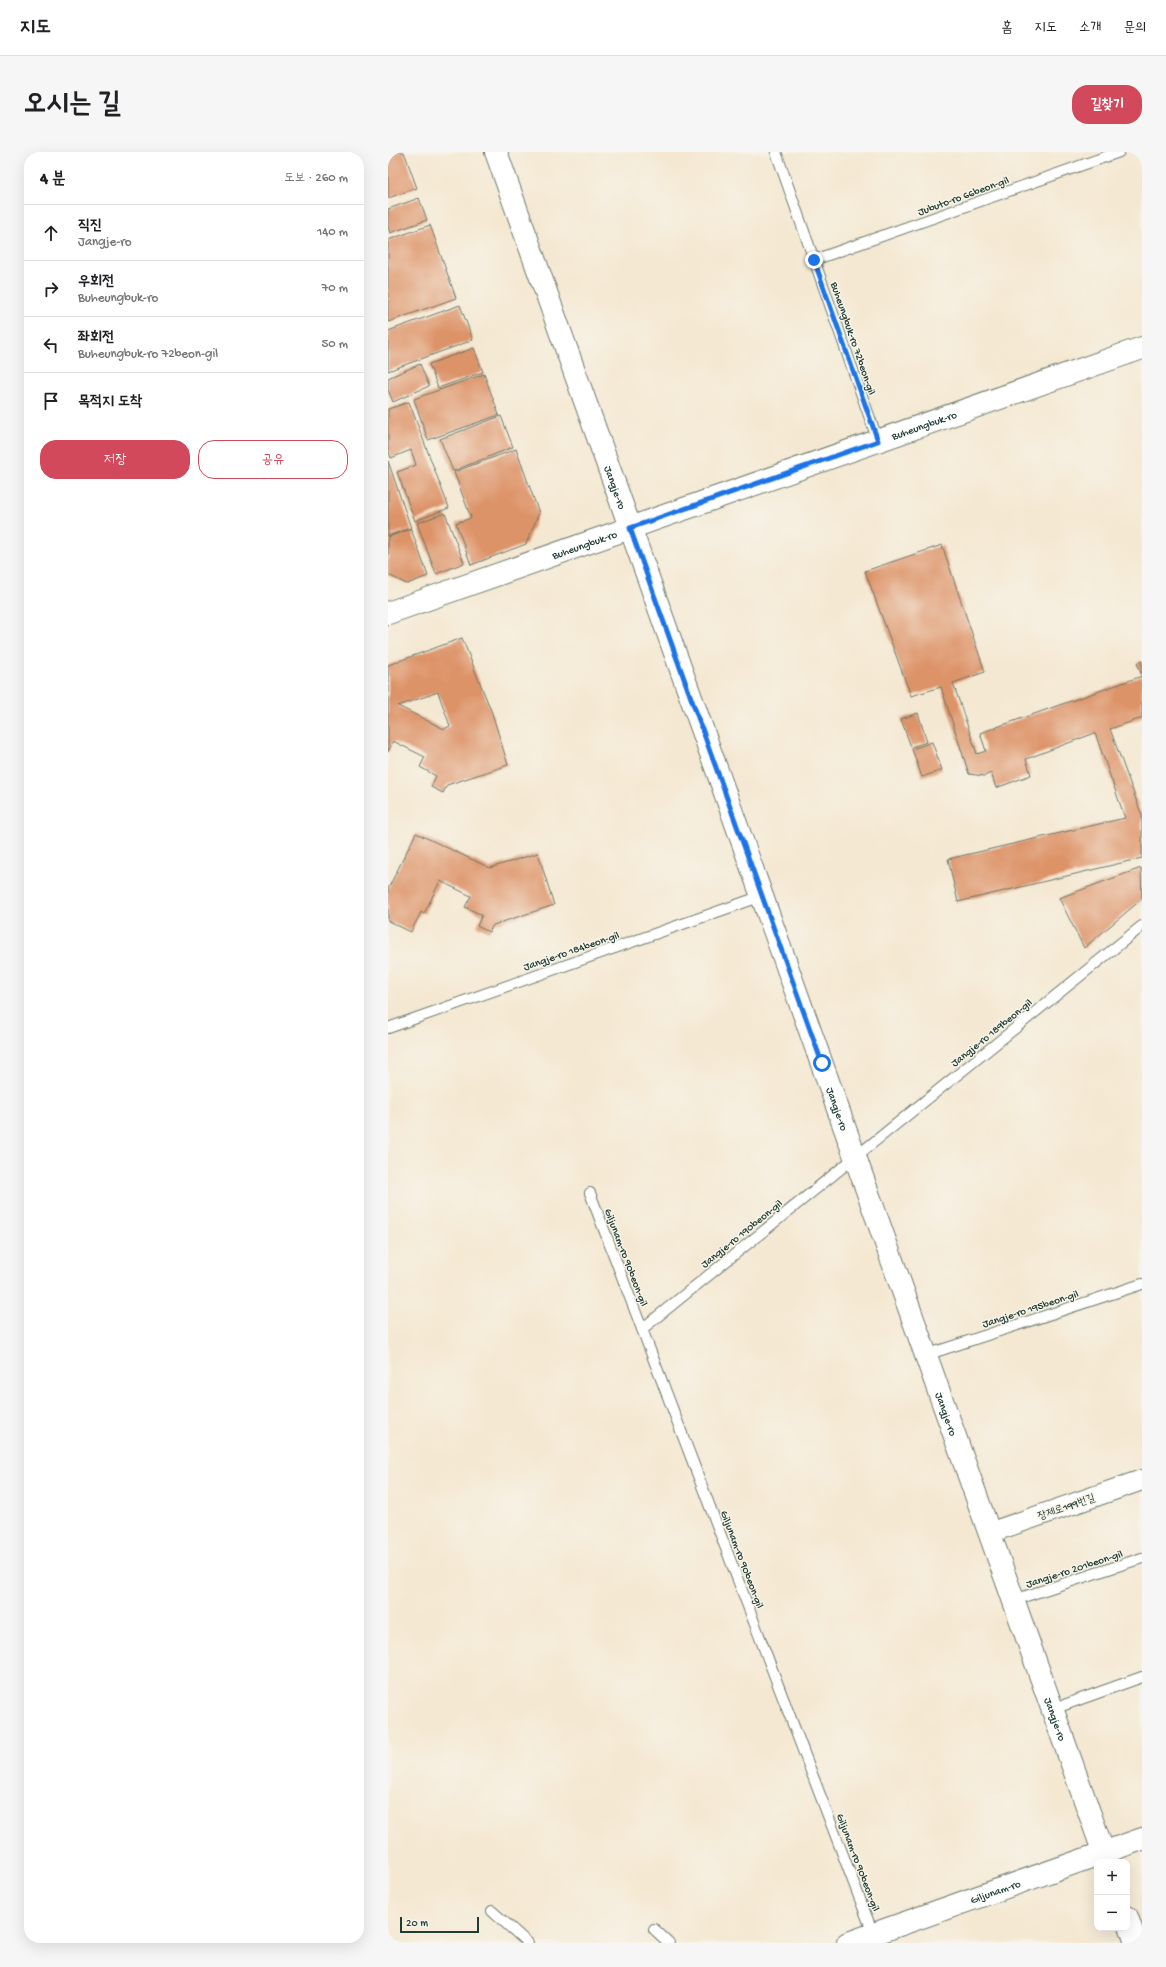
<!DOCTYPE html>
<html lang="ko">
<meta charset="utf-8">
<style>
body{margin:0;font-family:"Gochi Hand","Poor Story",sans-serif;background:#f6f6f6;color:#202124}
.controls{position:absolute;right:12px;bottom:12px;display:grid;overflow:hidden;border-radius:8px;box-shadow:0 4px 16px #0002}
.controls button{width:36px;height:36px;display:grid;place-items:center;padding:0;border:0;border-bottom:1px solid #e0e0e0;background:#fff;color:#202124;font:20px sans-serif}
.scale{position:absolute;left:12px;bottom:10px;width:79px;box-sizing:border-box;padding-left:4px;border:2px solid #1f3d34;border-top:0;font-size:11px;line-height:14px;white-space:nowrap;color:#1f3d34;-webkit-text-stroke:3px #f7f3e8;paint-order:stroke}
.stop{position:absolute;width:12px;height:12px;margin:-9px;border:3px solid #1a73e8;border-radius:50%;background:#fff}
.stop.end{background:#1a73e8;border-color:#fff;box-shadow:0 1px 4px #0008}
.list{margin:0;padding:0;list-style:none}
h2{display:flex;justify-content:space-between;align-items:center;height:52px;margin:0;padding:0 16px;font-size:17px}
h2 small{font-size:13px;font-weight:400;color:#757577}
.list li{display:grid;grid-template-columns:26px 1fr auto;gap:12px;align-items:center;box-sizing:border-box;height:56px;padding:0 16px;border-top:1px solid #e0e0e0}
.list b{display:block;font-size:15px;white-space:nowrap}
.list p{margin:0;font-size:13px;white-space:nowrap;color:#757577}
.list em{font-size:13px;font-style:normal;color:#757577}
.actions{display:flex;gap:8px;padding:12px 16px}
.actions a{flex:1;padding:9px 0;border:1px solid #d1495b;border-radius:16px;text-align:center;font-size:14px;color:#d1495b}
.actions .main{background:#d1495b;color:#fff}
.icon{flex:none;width:22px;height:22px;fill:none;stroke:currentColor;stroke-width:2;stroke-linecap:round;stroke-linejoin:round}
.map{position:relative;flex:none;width:754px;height:1791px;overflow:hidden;border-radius:16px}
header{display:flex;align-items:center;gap:24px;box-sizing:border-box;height:56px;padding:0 20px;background:#fff;border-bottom:1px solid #e0e0e0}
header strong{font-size:19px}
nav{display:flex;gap:22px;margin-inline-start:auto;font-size:14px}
.intro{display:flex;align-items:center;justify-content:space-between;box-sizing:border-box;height:96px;padding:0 24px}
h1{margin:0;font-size:28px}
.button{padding:10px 18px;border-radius:16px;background:#d1495b;color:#fff;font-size:14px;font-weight:700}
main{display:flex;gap:24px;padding:0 24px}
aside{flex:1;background:#fff;border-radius:16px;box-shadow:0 4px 16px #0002}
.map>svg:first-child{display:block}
.building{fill:#dd9368;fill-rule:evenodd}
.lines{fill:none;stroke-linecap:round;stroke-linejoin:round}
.lane-casing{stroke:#6a796b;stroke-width:12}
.street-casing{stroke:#6a796b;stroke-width:22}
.secondary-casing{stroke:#6a796b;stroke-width:24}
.lane{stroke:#fff;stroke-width:10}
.street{stroke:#fff;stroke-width:20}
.secondary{stroke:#fff;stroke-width:22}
.route{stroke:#1a73e8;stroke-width:5}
.labels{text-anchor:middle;stroke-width:3;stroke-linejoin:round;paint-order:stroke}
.street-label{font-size:11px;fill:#1f3d34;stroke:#f7f3e8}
</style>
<header>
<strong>지도</strong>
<nav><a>홈</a><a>지도</a><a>소개</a><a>문의</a></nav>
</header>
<div class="intro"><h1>오시는 길</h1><a class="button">길찾기</a></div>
<main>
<aside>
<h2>4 분<small>도보 · 260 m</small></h2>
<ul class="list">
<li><svg class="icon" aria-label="ahead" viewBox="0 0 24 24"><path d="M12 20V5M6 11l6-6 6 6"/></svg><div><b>직진</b><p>Jangje-ro</p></div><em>140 m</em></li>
<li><svg class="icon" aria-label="right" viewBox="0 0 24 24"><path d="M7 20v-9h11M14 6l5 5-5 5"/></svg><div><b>우회전</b><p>Buheungbuk-ro</p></div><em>70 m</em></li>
<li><svg class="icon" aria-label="left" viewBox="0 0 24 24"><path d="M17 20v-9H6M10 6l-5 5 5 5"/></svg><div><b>좌회전</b><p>Buheungbuk-ro 72beon-gil</p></div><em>50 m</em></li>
<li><svg class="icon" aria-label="arrive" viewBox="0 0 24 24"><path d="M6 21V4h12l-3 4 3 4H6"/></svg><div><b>목적지 도착</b></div></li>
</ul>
<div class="actions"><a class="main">저장</a><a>공유</a></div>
</aside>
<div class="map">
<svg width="754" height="1791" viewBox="0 0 754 1791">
<rect width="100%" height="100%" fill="#f7f3e8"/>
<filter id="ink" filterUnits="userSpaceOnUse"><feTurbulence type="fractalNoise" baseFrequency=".025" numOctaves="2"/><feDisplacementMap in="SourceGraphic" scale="8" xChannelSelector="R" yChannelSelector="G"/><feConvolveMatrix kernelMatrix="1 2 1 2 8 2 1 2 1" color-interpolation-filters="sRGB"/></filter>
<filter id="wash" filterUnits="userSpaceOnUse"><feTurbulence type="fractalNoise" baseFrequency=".012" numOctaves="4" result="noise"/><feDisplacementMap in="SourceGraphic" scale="16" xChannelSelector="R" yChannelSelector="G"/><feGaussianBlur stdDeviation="0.9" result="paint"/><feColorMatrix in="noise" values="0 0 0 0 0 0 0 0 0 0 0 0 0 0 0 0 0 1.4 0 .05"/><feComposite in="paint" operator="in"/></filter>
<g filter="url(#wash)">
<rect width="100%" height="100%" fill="#f4e8d2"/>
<g id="blocks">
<!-- building -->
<g class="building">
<path d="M 0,0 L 16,0 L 29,36 L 0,46 Z"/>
<path d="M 31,46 L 39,68 L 2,81 L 0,75 L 0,57 Z"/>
<path d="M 42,73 L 68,146 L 0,170 L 0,88 Z"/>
<path d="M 72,153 L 85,188 L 0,219 L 0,179 Z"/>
<path d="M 86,196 L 95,220 L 50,236 L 41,212 Z"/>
<path d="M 32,212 L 41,234 L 5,250 L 0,238 L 0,226 Z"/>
<path d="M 96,222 L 111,263 L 40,288 L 26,247 Z"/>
<path d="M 21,250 L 61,356 L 27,369 L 9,320 L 28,313 L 23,298 L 3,306 L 0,297 L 0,257 Z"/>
<path d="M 113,264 L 125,295 L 65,319 L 52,287 Z"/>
<path d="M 128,297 L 151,361 L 138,392 L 83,413 L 68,371 L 83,366 L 66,320 Z"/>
<path d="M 0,309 L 23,376 L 0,384 Z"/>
<path d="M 57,361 L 76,411 L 48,422 L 29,371 Z"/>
<path d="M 23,377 L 40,424 L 19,432 L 0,423 L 0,385 Z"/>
<path d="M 554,393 L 597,520 L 565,531 L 589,602 L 598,599 L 592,581 L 754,524 L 754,566 L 722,577 L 753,661 L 754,661 L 754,706 L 570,750 L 560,707 L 737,666 L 707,581 L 638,607 L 643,623 L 608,636 L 603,621 L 596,624 L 581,622 L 553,535 L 523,544 L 477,419 Z"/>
<path d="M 74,486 L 104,561 L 120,613 L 59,633 L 55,641 L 43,635 L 48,624 L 32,615 L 37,605 L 5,589 L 0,600 L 0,513 ZM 50,540 L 62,574 L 56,577 L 10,554 Z"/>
<path d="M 754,509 L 754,524 L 749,511 Z"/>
<path d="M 530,561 L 539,590 L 523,595 L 513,567 Z"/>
<path d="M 544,590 L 554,618 L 534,625 L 524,597 Z"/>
<path d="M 28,681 L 102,716 L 150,701 L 166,753 L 105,773 L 101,780 L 89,774 L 94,763 L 77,755 L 83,744 L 52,729 L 36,762 L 33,760 L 23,780 L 0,769 L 0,737 Z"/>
<path d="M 753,716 L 754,747 L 696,796 L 671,746 Z"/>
</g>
</g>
</g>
<g filter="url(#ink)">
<use href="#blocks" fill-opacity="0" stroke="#6a796b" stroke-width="1"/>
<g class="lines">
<!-- lane casing -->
<g class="lane-casing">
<g id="lane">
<path d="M 388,0 L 490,289"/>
<path d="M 426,108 L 731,0"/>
<path d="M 0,876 L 374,744"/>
<path d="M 202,1041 L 486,1784"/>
<path d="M 254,1177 L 754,774"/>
<path d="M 538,1203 L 754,1132"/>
<path d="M 626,1448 L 754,1406"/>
<path d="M 665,1557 L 754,1525"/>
<path d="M 104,1759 L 140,1791"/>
<path d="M 266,1777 L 281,1791"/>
</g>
</g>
<!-- street casing -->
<g class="street-casing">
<path id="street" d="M 601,1381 L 754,1328"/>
</g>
<!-- secondary casing -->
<g class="secondary-casing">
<g id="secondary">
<path id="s1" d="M 108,0 L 719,1710"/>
<path id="s2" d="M 0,461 L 754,196"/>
<path d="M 739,1765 L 748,1791"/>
<path id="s3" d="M 460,1791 L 754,1687"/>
</g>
</g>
<!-- lane -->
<use href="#lane" class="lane"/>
<!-- street -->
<use href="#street" class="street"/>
<!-- secondary -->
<use href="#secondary" class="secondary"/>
</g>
</g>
<g class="lines" filter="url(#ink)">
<!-- route -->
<path class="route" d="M 426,108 L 490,289 L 242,376 L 434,911"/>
</g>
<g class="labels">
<!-- street labels -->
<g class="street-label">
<text transform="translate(575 43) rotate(-20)" y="4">Jubuto-ro 66beon-gil</text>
<text transform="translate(466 186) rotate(71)" y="4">Buheungbuk-ro 72beon-gil</text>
<text dy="4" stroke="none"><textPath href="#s2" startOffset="568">Buheungbuk-ro</textPath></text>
<text dy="4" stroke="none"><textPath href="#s1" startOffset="356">Jangje-ro</textPath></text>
<text dy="4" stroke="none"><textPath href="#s2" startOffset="208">Buheungbuk-ro</textPath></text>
<text transform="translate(183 798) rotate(-19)" y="4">Jangje-ro 184beon-gil</text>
<text transform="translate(603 880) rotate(-39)" y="4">Jangje-ro 189beon-gil</text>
<text dy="4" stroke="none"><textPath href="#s1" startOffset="1016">Jangje-ro</textPath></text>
<text transform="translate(353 1081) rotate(-39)" y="4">Jangje-ro 190beon-gil</text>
<text transform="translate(239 1105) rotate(69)" y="4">Giljunam-ro 90beon-gil</text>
<text transform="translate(642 1156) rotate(-18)" y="4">Jangje-ro 195beon-gil</text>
<text dy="4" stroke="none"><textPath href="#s1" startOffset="1340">Jangje-ro</textPath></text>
<text transform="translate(678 1354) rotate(-19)" y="4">장제로199번길</text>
<text transform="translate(355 1407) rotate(69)" y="4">Giljunam-ro 90beon-gil</text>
<text transform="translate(686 1416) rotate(-18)" y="4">Jangje-ro 201beon-gil</text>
<text dy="4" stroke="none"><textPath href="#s1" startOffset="1664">Jangje-ro</textPath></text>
<text transform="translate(471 1710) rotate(69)" y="4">Giljunam-ro 90beon-gil</text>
<text dy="4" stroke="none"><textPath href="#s3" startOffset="156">Giljunam-ro</textPath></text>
</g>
</g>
</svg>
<div class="controls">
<button>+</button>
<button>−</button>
</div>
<div class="scale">20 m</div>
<div class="stop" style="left:434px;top:911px"></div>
<div class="stop end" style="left:426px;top:108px"></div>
</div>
</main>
